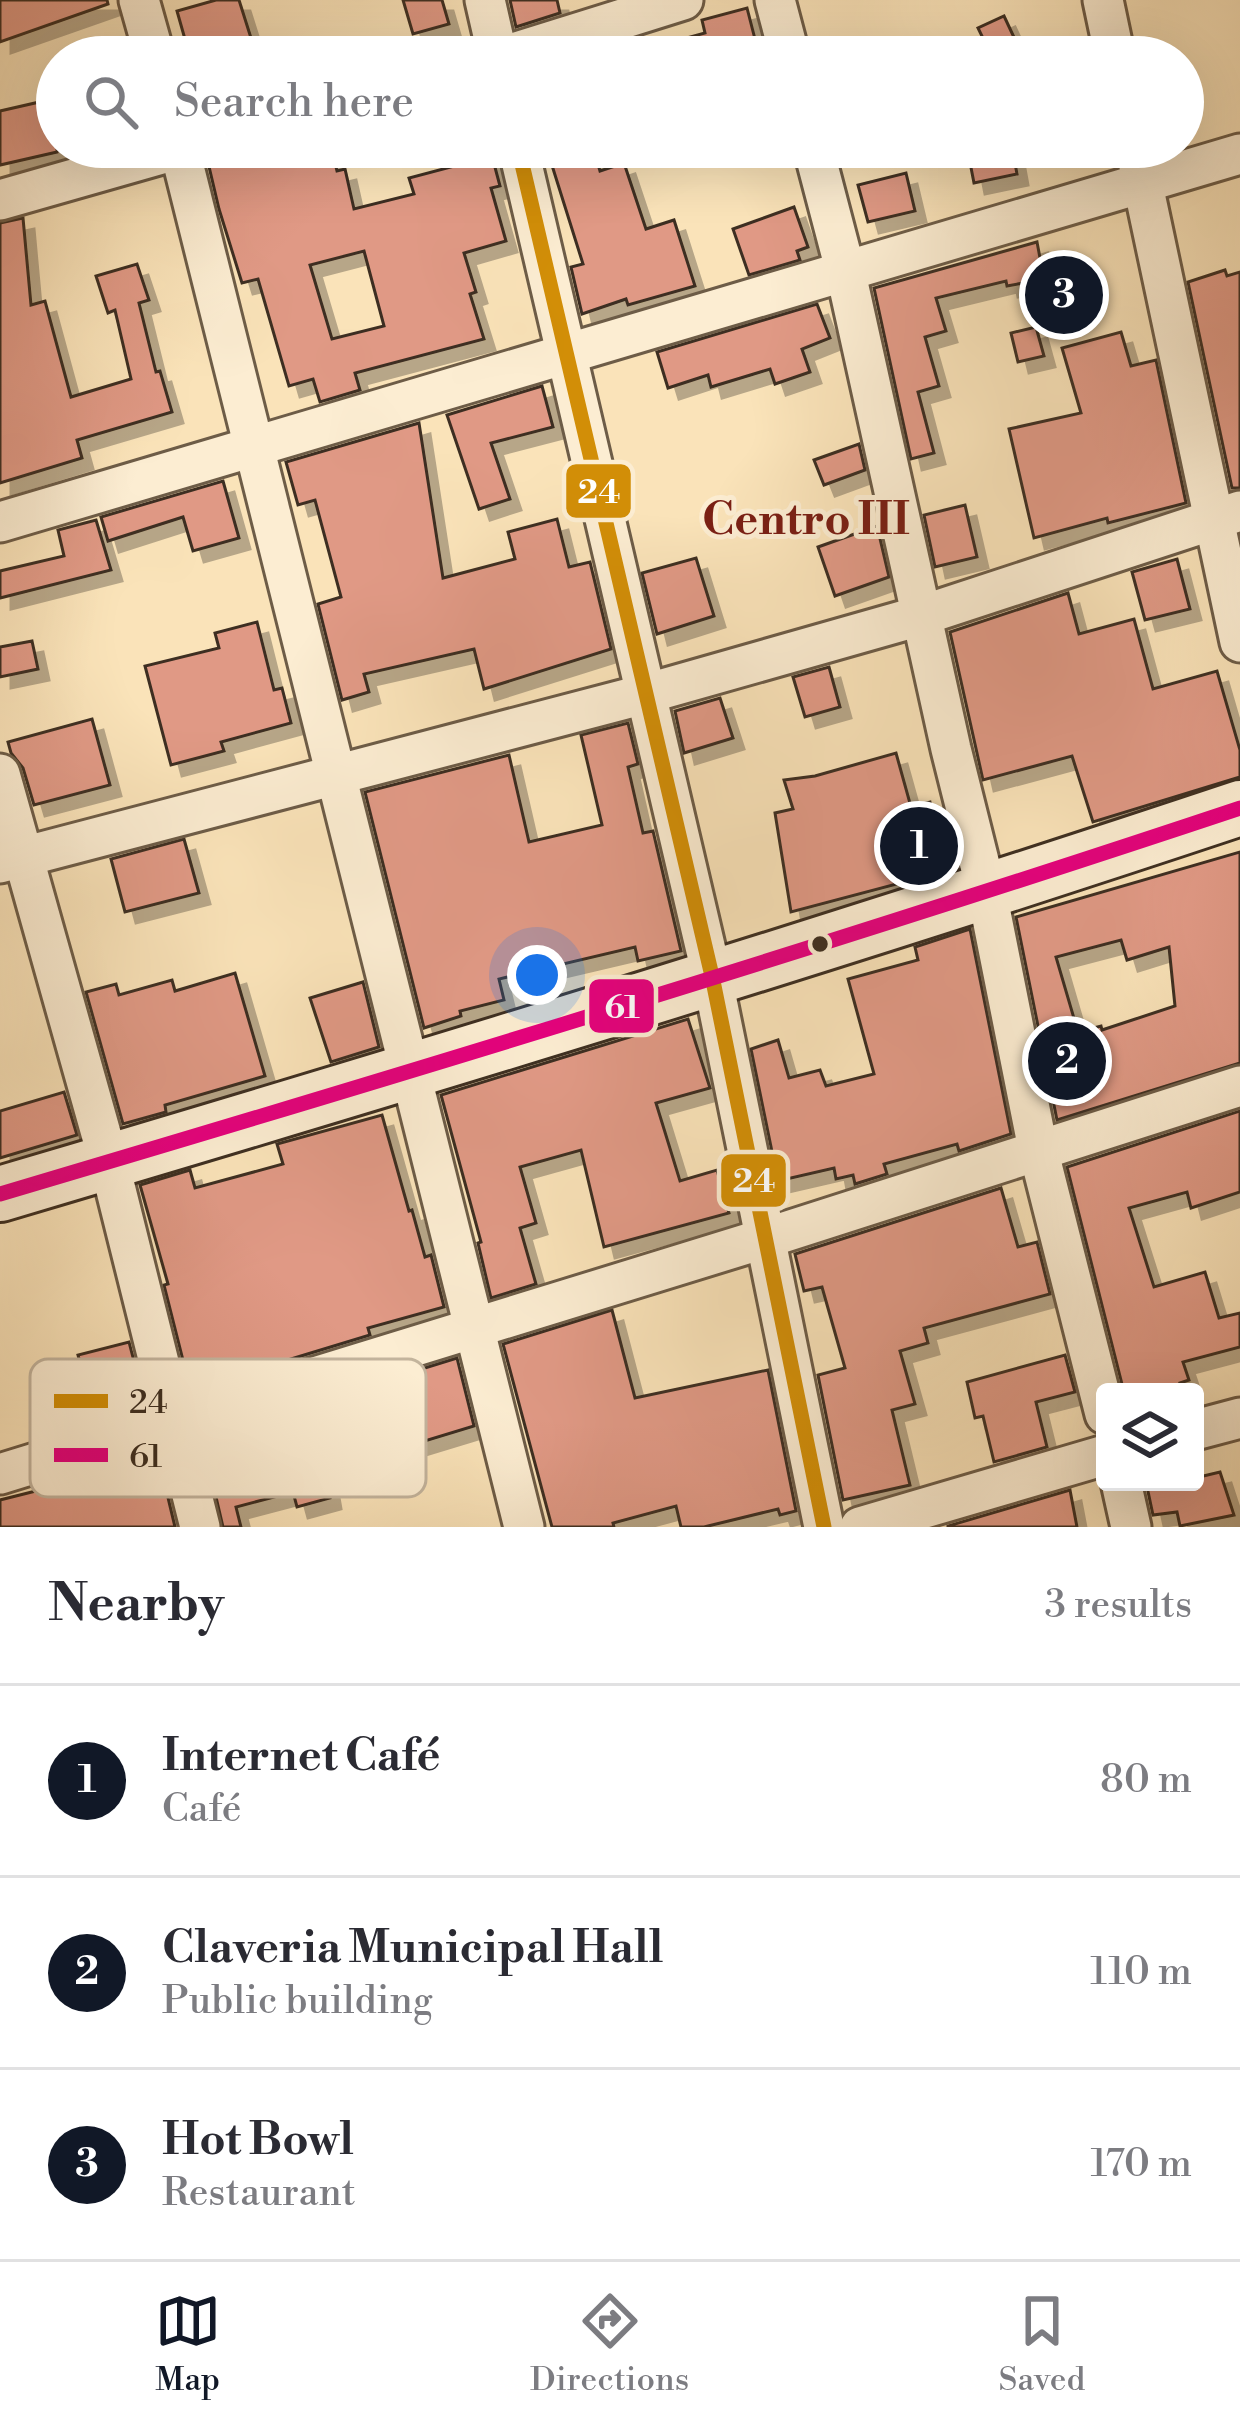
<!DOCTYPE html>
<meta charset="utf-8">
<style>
body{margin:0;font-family:"Libre Bodoni",serif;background:#f7f7f7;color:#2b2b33}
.controls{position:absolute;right:36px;bottom:36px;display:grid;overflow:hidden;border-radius:12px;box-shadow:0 12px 48px #0002}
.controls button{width:108px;height:108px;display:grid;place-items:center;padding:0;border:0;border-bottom:3px solid #e1e1e2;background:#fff;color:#2b2b33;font:60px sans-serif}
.you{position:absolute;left:537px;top:975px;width:42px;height:42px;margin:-30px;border:9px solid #fff;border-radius:50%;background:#1a73e8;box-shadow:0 0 0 18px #1a73e833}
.badge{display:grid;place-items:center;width:78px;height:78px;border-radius:50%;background:#111827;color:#fff;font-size:39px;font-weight:700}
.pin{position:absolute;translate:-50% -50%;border:6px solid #fff;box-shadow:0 3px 12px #0006}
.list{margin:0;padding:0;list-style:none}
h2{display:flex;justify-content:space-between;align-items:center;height:156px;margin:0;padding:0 48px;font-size:51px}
h2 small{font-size:39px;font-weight:400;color:#7c7c81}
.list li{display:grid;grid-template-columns:78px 1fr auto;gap:36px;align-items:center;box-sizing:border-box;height:192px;padding:0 48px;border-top:3px solid #e1e1e2}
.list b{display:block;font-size:45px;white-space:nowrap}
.list p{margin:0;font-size:39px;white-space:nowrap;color:#7c7c81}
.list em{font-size:39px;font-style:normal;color:#7c7c81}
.icon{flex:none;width:66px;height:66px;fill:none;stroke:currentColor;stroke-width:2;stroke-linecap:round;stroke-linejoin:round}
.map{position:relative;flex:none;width:1240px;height:1527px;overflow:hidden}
.search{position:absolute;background:#fff;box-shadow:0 12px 48px #0002;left:36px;right:36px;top:36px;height:132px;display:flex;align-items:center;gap:30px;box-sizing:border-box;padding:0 42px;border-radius:66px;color:#7c7c81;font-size:45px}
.sheet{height:732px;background:#fff}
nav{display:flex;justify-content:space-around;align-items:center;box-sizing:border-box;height:168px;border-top:3px solid #e1e1e2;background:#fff;font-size:33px;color:#7c7c81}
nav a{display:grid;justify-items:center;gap:6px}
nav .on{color:#111827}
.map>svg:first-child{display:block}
.building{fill:#e09985;stroke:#3e2f21;stroke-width:3;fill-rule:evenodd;filter:url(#shadow)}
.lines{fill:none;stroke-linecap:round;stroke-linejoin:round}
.street-casing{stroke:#6d5c47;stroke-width:45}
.secondary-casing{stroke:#3e2f21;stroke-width:60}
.street{stroke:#fcedd2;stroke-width:39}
.secondary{stroke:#fcedd2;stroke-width:54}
.bus-1-casing{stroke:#fcedd2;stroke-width:24}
.bus-2-casing{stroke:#fcedd2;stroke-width:24}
.bus-1{stroke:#d28e07;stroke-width:15}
.bus-2{stroke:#e5007d;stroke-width:15}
.bus-dot{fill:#3e2f21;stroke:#fcedd2;stroke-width:4.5}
.labels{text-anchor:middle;stroke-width:10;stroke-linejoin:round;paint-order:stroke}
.quarter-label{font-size:45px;font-weight:bold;fill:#7a1f14;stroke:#fcedd2}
.key{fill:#fcedd2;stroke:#c3b49d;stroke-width:3}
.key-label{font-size:33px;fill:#3e2f21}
.line-badge{stroke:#fcedd2;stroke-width:4.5}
.badge-label{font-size:33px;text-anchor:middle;font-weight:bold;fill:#fff}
</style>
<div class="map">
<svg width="1240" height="1527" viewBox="0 0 1240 1527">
<defs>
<filter id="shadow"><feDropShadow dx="11" dy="11" stdDeviation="0" flood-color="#0004"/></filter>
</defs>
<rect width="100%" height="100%" fill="#fae3b9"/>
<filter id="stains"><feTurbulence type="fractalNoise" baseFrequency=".00167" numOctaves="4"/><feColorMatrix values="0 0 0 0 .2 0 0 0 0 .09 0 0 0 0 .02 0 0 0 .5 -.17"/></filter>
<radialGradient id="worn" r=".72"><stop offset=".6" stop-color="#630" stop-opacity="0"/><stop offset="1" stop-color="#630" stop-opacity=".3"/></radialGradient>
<!-- building -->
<g class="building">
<path d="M 0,0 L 107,0 L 108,4 L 0,42 Z"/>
<path d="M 216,0 L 239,0 L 257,57 L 190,57 L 177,11 Z"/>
<path d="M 403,0 L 442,0 L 449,24 L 413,34 Z"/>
<path d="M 510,0 L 557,0 L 560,13 L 516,27 Z"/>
<path d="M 747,8 L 757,47 L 720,57 L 651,57 L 650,48 L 705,33 L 702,20 Z"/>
<path d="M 1004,16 L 1019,48 L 992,57 L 978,28 Z"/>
<path d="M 57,98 L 57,152 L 0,165 L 0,111 Z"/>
<path d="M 228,147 L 331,147 L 337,171 L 345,169 L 354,209 L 414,194 L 409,178 L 492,156 L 500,186 L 491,188 L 506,241 L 464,253 L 476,292 L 470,294 L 484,339 L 355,373 L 360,390 L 320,402 L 313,379 L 289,386 L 258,279 L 242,283 L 219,209 L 207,158 L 209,152 ZM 364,251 L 384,326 L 332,339 L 310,265 Z"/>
<path d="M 593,147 L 600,171 L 624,163 L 646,229 L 674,220 L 695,286 L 628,305 L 626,299 L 582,314 L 571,267 L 583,264 L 550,159 Z"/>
<path d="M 967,147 L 1012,147 L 1017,174 L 974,183 Z"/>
<path d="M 906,173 L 915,211 L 868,222 L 858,185 Z"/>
<path d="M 794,207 L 808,247 L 797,251 L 800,260 L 749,275 L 733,229 Z"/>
<path d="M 23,218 L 31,305 L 45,301 L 71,397 L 131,379 L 115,310 L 108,313 L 96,276 L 137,264 L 149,300 L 139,303 L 156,372 L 160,371 L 172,412 L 77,440 L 82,458 L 0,483 L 0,223 Z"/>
<path d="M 1037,242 L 1044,279 L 1007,286 L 1006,281 L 936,298 L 946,331 L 925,337 L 939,386 L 918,392 L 934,453 L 911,459 L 874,288 Z"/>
<path d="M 1225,270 L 1227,276 L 1240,272 L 1240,488 L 1232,488 L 1188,282 Z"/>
<path d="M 817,304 L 830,338 L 802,349 L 810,372 L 775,384 L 770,369 L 711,387 L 708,375 L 668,388 L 657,352 Z"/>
<path d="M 1036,327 L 1044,356 L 1018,362 L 1011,333 Z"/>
<path d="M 1121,332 L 1131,366 L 1156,360 L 1186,503 L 1108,523 L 1107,518 L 1034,538 L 1009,429 L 1081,413 L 1062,348 Z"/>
<path d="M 542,386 L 553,427 L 491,443 L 510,499 L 479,509 L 447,415 Z"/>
<path d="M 419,423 L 443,578 L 515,559 L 508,532 L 557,519 L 569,567 L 590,562 L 611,649 L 484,689 L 474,649 L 364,674 L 369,692 L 342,700 L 318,604 L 341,597 L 315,500 L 298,505 L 286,462 Z"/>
<path d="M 859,444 L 865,470 L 824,485 L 814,460 Z"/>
<path d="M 223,481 L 239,538 L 193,551 L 183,517 L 108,541 L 101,517 Z"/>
<path d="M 965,505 L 977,557 L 935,567 L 924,515 Z"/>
<path d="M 96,520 L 111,570 L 0,598 L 0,571 L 64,556 L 58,530 Z"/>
<path d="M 877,526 L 889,577 L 835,596 L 818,547 Z"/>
<path d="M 696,558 L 714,616 L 657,634 L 642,573 Z"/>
<path d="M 1177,559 L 1190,609 L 1145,620 L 1132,572 Z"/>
<path d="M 1068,593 L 1079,634 L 1134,619 L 1153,689 L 1217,671 L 1240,750 L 1240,777 L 1093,822 L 1072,756 L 983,780 L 950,632 Z"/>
<path d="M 257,622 L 274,690 L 282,688 L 291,723 L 221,742 L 224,751 L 171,765 L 145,666 L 219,648 L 215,633 Z"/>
<path d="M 32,641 L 38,669 L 0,677 L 0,647 Z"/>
<path d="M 829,667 L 840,707 L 805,717 L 793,677 Z"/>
<path d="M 720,698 L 733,738 L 684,753 L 675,711 Z"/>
<path d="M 92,719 L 110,785 L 34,805 L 23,768 L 11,753 L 8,742 Z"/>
<path d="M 628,723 L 638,764 L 628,767 L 643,833 L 653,831 L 681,951 L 638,961 L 635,947 L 499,979 L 504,1000 L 460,1011 L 461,1016 L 424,1028 L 365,792 L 509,755 L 529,842 L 602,825 L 581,735 Z"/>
<path d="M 896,753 L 911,807 L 930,802 L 946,871 L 791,912 L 775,813 L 793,809 L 784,780 L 815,776 Z"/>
<path d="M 184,839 L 199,893 L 125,912 L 111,859 Z"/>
<path d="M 1240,852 L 1240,1063 L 1057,1120 L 1016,917 ZM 1121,940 L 1127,960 L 1169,947 L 1175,1006 L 1102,1030 L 1101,1026 L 1078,1032 L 1056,957 Z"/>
<path d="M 970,929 L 1011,1134 L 959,1151 L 957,1144 L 884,1164 L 887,1174 L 855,1184 L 853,1175 L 836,1179 L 834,1168 L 778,1181 L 751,1049 L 778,1040 L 789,1078 L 820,1070 L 826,1086 L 874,1074 L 848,979 L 918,960 L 915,947 Z"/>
<path d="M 235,973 L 265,1076 L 165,1105 L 166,1112 L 123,1124 L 86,992 L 116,984 L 119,995 L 172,980 L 175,991 Z"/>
<path d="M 363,982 L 379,1047 L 331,1062 L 310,998 Z"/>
<path d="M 688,1019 L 710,1088 L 656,1103 L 680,1181 L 717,1170 L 729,1213 L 604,1247 L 581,1150 L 520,1167 L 536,1223 L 520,1228 L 536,1284 L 491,1298 L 478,1243 L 481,1242 L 441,1095 Z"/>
<path d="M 64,1092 L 77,1135 L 0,1158 L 0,1111 Z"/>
<path d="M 1240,1111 L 1240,1192 L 1191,1208 L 1187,1192 L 1129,1208 L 1154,1287 L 1205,1272 L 1219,1318 L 1240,1313 L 1240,1347 L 1183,1362 L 1189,1380 L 1180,1383 L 1183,1392 L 1124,1392 L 1067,1167 Z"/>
<path d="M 382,1115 L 409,1211 L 412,1210 L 425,1257 L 431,1255 L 444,1307 L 368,1328 L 370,1335 L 245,1373 L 242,1362 L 187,1376 L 164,1285 L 168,1284 L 140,1185 L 190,1170 L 195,1188 L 283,1164 L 277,1144 Z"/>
<path d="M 1001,1188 L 1018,1247 L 1037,1242 L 1050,1294 L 924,1328 L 928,1343 L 900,1351 L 915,1404 L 892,1410 L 910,1485 L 843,1500 L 818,1375 L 845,1368 L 822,1287 L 804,1291 L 795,1254 Z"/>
<path d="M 612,1310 L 635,1398 L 768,1370 L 796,1511 L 780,1515 L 778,1509 L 704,1527 L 681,1527 L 676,1506 L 613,1523 L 614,1527 L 552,1527 L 503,1344 Z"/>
<path d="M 129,1342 L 145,1404 L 98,1419 L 95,1407 L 70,1413 L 62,1380 L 83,1374 L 78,1355 Z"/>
<path d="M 1065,1355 L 1075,1392 L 1036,1402 L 1047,1447 L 994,1462 L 983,1416 L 975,1418 L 967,1382 Z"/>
<path d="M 457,1358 L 474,1426 L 392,1451 L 390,1446 L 324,1464 L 330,1498 L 297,1507 L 293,1492 L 236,1507 L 241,1527 L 223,1527 L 202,1437 Z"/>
<path d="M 159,1460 L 175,1527 L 0,1527 L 0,1500 Z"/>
<path d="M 1220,1472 L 1234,1515 L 1180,1526 L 1177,1512 L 1153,1515 L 1146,1482 L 1195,1482 L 1195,1478 Z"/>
<path d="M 1070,1490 L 1077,1527 L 948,1527 L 948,1526 Z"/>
</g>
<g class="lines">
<!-- street casing -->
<g class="street-casing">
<g id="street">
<path d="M 139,0 L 155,57"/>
<path d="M 485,0 L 498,57"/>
<path d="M 775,0 L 790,57"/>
<path d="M 1103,0 L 1115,57"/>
<path d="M 501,57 L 683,0"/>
<path d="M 179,147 L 524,1527"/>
<path d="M 518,147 L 712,976 L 824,1527"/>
<path d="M 813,147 L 845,269 L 951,749 L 987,893 L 1038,1149 L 1105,1414"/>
<path d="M 1135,147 L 1240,642"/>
<path d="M 0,200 L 186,147"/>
<path d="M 0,522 L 1240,154"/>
<path d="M 0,774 L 109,1162 L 200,1527"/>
<path d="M 0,863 L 645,694 L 923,615 L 1240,511"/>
<path d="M 1195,1430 L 1240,1418"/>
<path d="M 0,1474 L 766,1238 L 1240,1086"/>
<path d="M 1121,1482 L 1131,1527"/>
<path d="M 860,1527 L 1105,1455"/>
</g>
</g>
<!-- secondary casing -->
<g class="secondary-casing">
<path id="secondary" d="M 0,1194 C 415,1071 829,945 1240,808"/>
</g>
<!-- street -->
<use href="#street" class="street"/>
<!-- secondary -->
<use href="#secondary" class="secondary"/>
<!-- bus-1 casing -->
<g class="bus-1-casing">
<path id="bus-1" d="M 518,147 L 712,976 L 824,1527"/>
</g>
<!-- bus-2 casing -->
<g class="bus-2-casing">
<path id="bus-2" d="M 0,1194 C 415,1071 829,945 1240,808"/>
</g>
<!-- bus-1 -->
<use href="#bus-1" class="bus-1"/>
<!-- bus-2 -->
<use href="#bus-2" class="bus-2"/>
</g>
<!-- markers -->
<circle class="bus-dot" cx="820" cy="944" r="10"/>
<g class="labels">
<!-- quarter labels -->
<g class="quarter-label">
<text x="806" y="534">Centro III</text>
</g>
</g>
<!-- legend -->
<rect x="30" y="1359" width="396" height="138" rx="18" class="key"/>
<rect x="54" y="1394" width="54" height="14" fill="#d28e07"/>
<rect x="54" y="1448" width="54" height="14" fill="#e5007d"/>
<g class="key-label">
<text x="129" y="1413">24</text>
<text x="129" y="1467">61</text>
</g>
<g class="line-badge">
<rect x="564" y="462" width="69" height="58" rx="12" fill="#d28e07"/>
<rect x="587" y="977" width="69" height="58" rx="12" fill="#e5007d"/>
<rect x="719" y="1152" width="69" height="57" rx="12" fill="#d28e07"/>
</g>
<g class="badge-label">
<text x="599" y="503">24</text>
<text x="622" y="1018">61</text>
<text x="754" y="1192">24</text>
</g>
<rect width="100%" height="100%" filter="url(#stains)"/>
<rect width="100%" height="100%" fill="url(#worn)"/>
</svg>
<div class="controls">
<button><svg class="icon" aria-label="layers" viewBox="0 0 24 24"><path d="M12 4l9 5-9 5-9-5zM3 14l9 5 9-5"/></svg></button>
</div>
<div class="you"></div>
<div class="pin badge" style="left:919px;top:846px">1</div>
<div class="pin badge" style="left:1067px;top:1061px">2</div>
<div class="pin badge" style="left:1064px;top:295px">3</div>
<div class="search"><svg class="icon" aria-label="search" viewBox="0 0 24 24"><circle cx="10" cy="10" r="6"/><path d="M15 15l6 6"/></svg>Search here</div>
</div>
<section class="sheet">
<h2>Nearby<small>3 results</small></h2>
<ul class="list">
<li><span class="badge">1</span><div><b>Internet Café</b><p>Café</p></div><em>80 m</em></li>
<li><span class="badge">2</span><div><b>Claveria Municipal Hall</b><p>Public building</p></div><em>110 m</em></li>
<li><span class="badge">3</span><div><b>Hot Bowl</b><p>Restaurant</p></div><em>170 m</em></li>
</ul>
</section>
<nav>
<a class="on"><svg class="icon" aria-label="map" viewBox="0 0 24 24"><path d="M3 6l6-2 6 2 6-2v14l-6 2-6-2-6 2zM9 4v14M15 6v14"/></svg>Map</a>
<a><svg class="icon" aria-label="directions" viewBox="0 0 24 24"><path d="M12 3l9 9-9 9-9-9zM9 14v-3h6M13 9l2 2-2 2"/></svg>Directions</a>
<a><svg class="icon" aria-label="saved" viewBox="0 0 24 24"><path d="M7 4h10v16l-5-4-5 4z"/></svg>Saved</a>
</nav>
